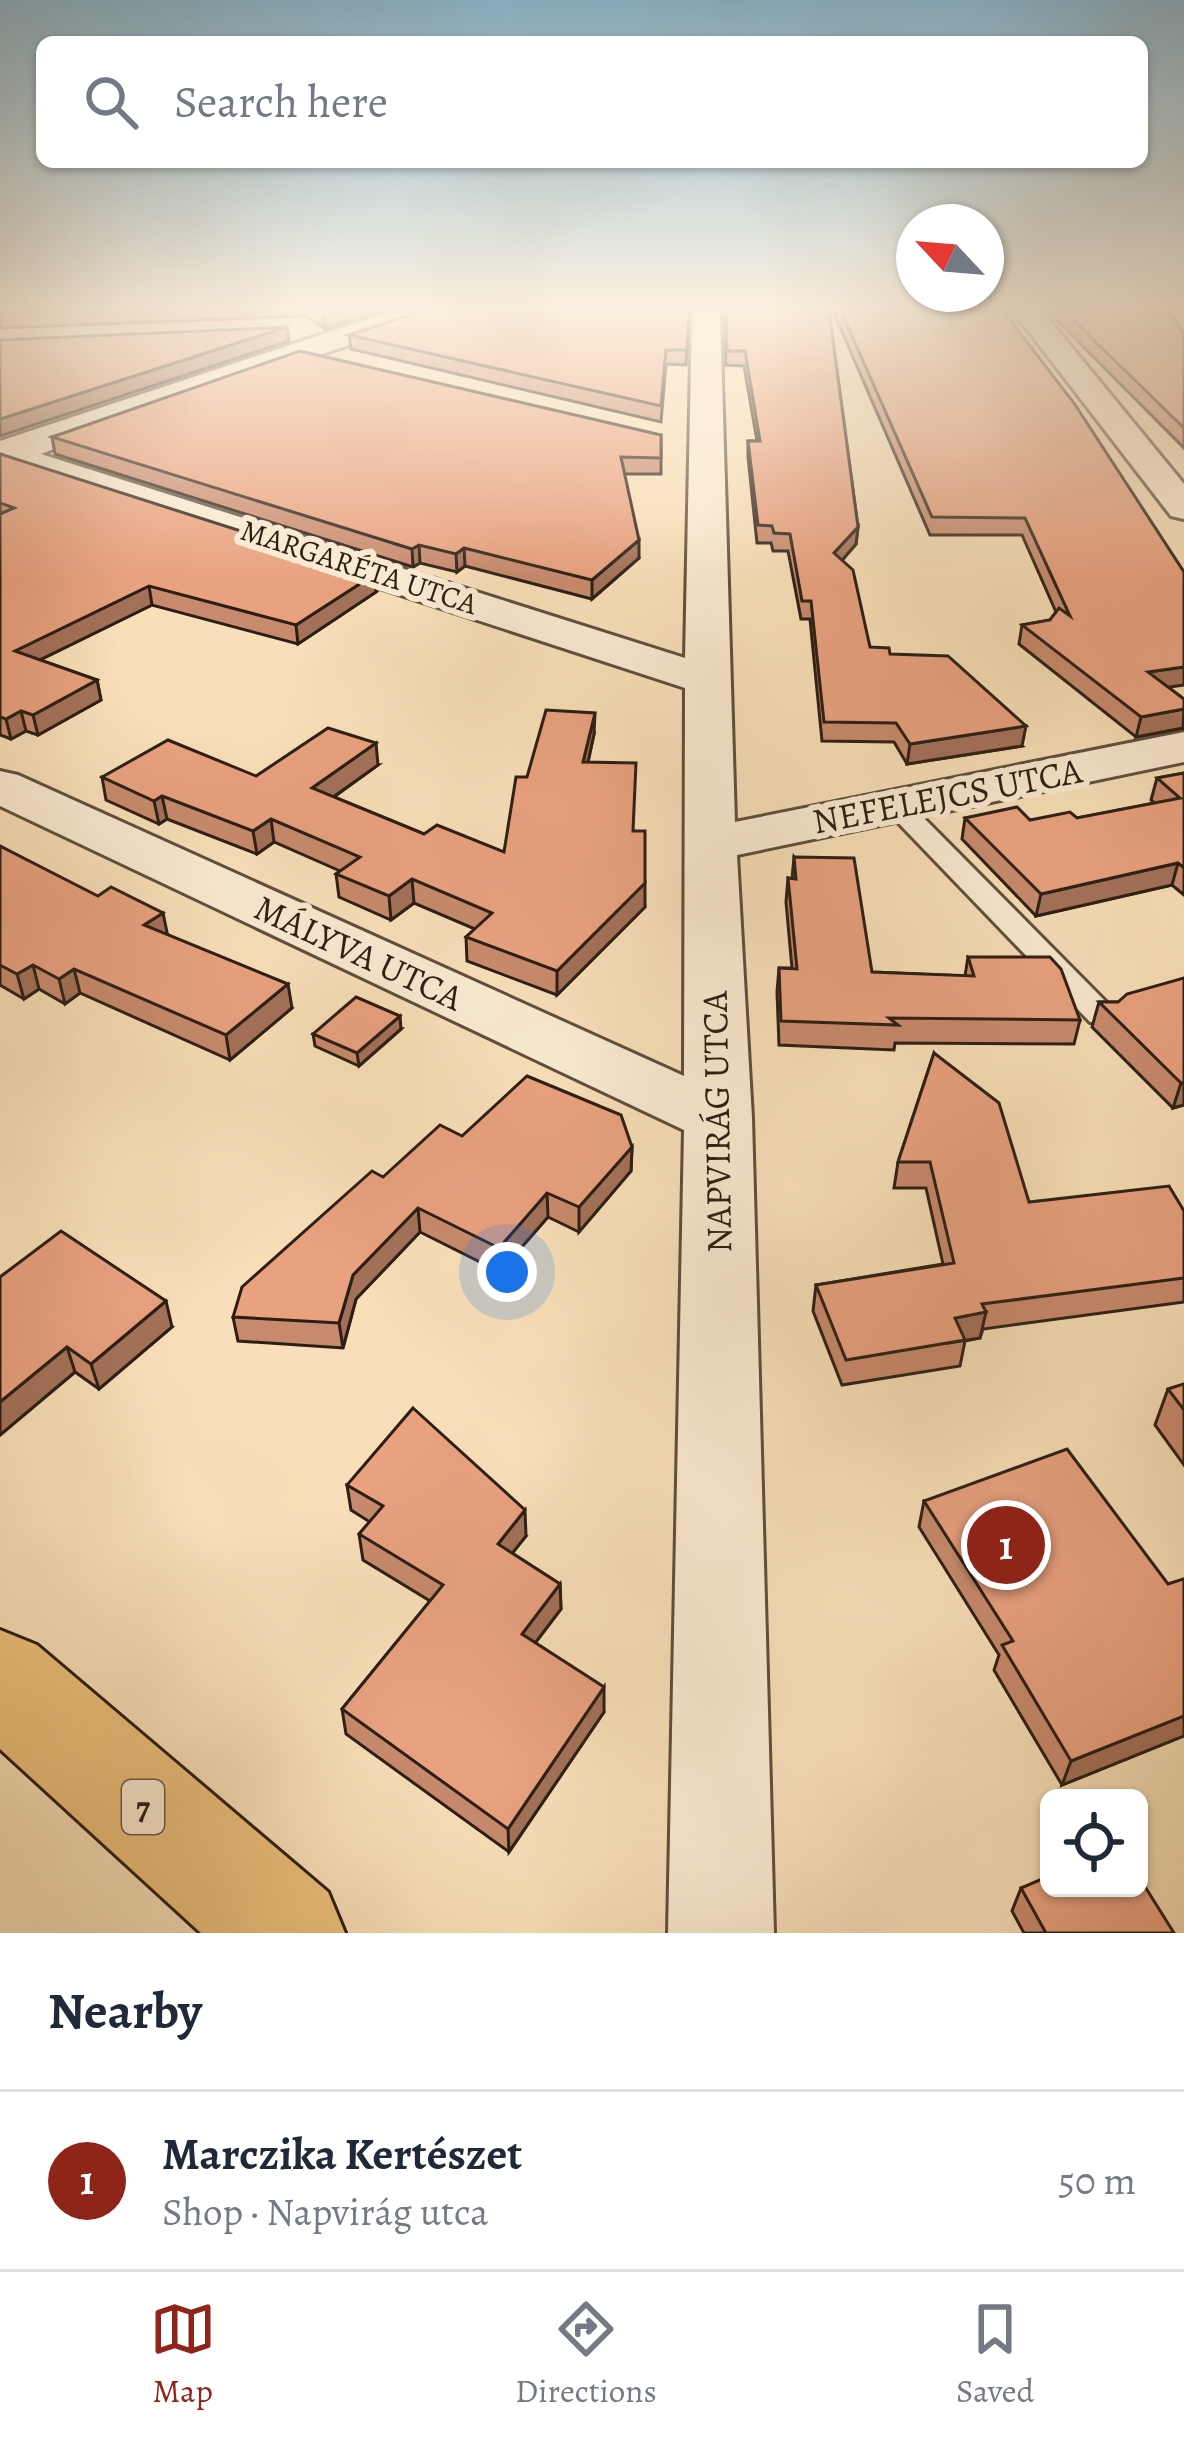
<!DOCTYPE html>
<meta charset="utf-8">
<style>
body{margin:0;font-family:Alegreya,serif;background:#f2f2f3;color:#1f2937}
.controls{position:absolute;right:36px;bottom:36px;display:grid;overflow:hidden;border-radius:18px;box-shadow:0 3px 9px #0004}
.controls button{width:108px;height:108px;display:grid;place-items:center;padding:0;border:0;border-bottom:3px solid #e0e1e3;background:#fff;color:#1f2937;font:60px sans-serif}
.compass{position:absolute;left:896px;top:204px;width:108px;height:108px;border-radius:50%;background:#fff;box-shadow:0 3px 9px #0004;rotate:296deg}
.you{position:absolute;left:507px;top:1272px;width:42px;height:42px;margin:-30px;border:9px solid #fff;border-radius:50%;background:#1a73e8;box-shadow:0 0 0 18px #1a73e833}
.badge{display:grid;place-items:center;width:78px;height:78px;border-radius:50%;background:#8f2418;color:#fff;font-size:39px;font-weight:700}
.pin{position:absolute;translate:-50% -50%;border:6px solid #fff;box-shadow:0 3px 12px #0006}
.list{margin:0;padding:0;list-style:none}
h2{display:flex;justify-content:space-between;align-items:center;height:156px;margin:0;padding:0 48px;font-size:51px}
h2 small{font-size:39px;font-weight:400;color:#747a83}
.list li{display:grid;grid-template-columns:78px 1fr auto;gap:36px;align-items:center;box-sizing:border-box;height:180px;padding:0 48px;border-top:3px solid #e0e1e3}
.list b{display:block;font-size:45px;white-space:nowrap}
.list p{margin:0;font-size:39px;white-space:nowrap;color:#747a83}
.list em{font-size:39px;font-style:normal;color:#747a83}
.icon{flex:none;width:66px;height:66px;fill:none;stroke:currentColor;stroke-width:2;stroke-linecap:round;stroke-linejoin:round}
.map{position:relative;flex:none;width:1184px;height:1933px;overflow:hidden}
.search{position:absolute;background:#fff;box-shadow:0 3px 9px #0004;left:36px;right:36px;top:36px;height:132px;display:flex;align-items:center;gap:30px;box-sizing:border-box;padding:0 42px;border-radius:18px;color:#747a83;font-size:45px}
.sheet{height:336px;background:#fff}
nav{display:flex;justify-content:space-around;align-items:center;box-sizing:border-box;height:168px;border-top:3px solid #e0e1e3;background:#fff;font-size:33px;color:#747a83}
nav a{display:grid;justify-items:center;gap:6px}
nav .on{color:#8f2418}
.map>svg:first-child{display:block}
.lines{fill:none;stroke-linecap:round;stroke-linejoin:round}
.service-casing{stroke:#5f4e3c;stroke-width:6}
.minor-casing{stroke:#5f4e3c;stroke-width:6}
.primary-casing{stroke:#2c1e13;stroke-width:6}
.service{fill:#faead2;fill-rule:evenodd}
.minor{fill:#faead2;fill-rule:evenodd}
.primary{fill:#ecc07c;fill-rule:evenodd}
.wall{fill:#c88a6e;stroke:#2c1e13;stroke-width:3}
.shaded-wall{fill:#a3715a;stroke:#2c1e13;stroke-width:3}
.building{fill:#e9a180;stroke:#2c1e13;stroke-width:3}
.labels{text-anchor:middle;stroke-width:12;stroke-linejoin:round;paint-order:stroke}
.far-street-label{font-size:30px;fill:#2c1e13;stroke:#faead2}
.shield{fill:#faead2;stroke:#6a5b4c;stroke-width:3}
.shield-label{font-size:33px;font-weight:bold;fill:#2c1e13}
.street-label{font-size:36px;fill:#2c1e13;stroke:#faead2}
</style>
<div class="map">
<svg width="1184" height="1933" viewBox="0 0 1184 1933">
<rect width="100%" height="100%" fill="#f8dfb9"/>
<filter id="stains"><feTurbulence type="fractalNoise" baseFrequency=".00167" numOctaves="4"/><feColorMatrix values="0 0 0 0 .2 0 0 0 0 .09 0 0 0 0 .02 0 0 0 .5 -.17"/></filter>
<radialGradient id="worn" r=".72"><stop offset=".6" stop-color="#630" stop-opacity="0"/><stop offset="1" stop-color="#630" stop-opacity=".3"/></radialGradient>
<g class="lines">
<!-- service casing -->
<g class="service-casing">
<path id="service" d="M 897,798 L 906,800 L 1112,1008 L 1117,1015 L 1112,1022 L 1090,1022 L 888,812 L 884,806 L 888,800 Z"/>
</g>
<!-- minor casing -->
<g class="minor-casing">
<g id="minor">
<path d="M 393,311 L 437,311 L 433,317 L 137,416 L 41,454 L 685,658 L 692,311 L 720,311 L 735,822 L 1184,732 L 1184,762 L 737,855 L 752,1118 L 774,1933 L 668,1933 L 684,1130 L 0,806 L 0,771 L 18,775 L 684,1076 L 685,688 L 7,466 L 0,468 L 0,441 Z"/>
<path d="M 1013,311 L 1042,311 L 1184,484 L 1184,519 L 1171,516 Z"/>
</g>
</g>
<!-- primary casing -->
<g class="primary-casing">
<path id="primary" d="M 0,1630 L 37,1645 L 328,1892 L 345,1933 L 201,1933 L 0,1749 Z"/>
</g>
<!-- service -->
<use href="#service" class="service"/>
<!-- minor -->
<use href="#minor" class="minor"/>
<!-- primary -->
<use href="#primary" class="primary"/>
</g>
<!-- wall -->
<g class="wall">
<path d="M 0,311 L 378,311 L 325,329 L 306,316 L 0,328 Z"/>
<path d="M 689,311 L 686,365 L 666,364 L 661,422 L 351,349 L 349,335 Z"/>
<path d="M 724,311 L 829,311 L 858,527 L 856,544 L 842,560 L 870,647 L 890,654 L 1022,746 L 907,764 L 894,742 L 822,741 L 810,619 L 801,619 L 788,551 L 773,551 L 771,543 L 757,543 L 748,457 L 748,441 L 757,441 L 744,366 L 726,365 Z"/>
<path d="M 833,311 L 1003,311 L 1168,687 L 1184,699 L 1184,729 L 1183,728 L 1136,737 L 1019,644 L 1022,625 L 1050,620 L 1056,612 L 1022,535 L 930,535 Z"/>
<path d="M 1048,311 L 1168,311 L 1184,334 L 1184,448 Z"/>
<path d="M 661,435 L 661,474 L 624,474 L 639,558 L 592,599 L 465,566 L 457,572 L 420,563 L 413,567 L 55,454 L 52,437 Z"/>
<path d="M 0,454 L 376,592 L 298,644 L 152,605 L 40,660 L 97,680 L 101,700 L 38,735 L 26,731 L 11,739 L 0,735 Z"/>
<path d="M 594,734 L 588,762 L 634,831 L 645,907 L 557,995 L 467,961 L 466,937 L 475,929 L 414,903 L 391,920 L 339,897 L 336,874 L 340,871 L 274,842 L 257,854 L 167,819 L 159,824 L 106,800 L 102,777 L 256,776 L 378,765 L 334,797 L 424,834 L 504,852 L 527,777 Z"/>
<path d="M 1184,773 L 1184,895 L 1172,885 L 1036,916 L 962,839 L 965,818 L 1030,820 L 1077,818 L 1155,803 L 1151,800 L 1157,778 Z"/>
<path d="M 0,846 L 167,934 L 292,1008 L 230,1060 L 80,993 L 65,1004 L 39,989 L 24,999 L 0,985 Z"/>
<path d="M 794,857 L 872,972 L 965,976 L 968,957 L 1080,1020 L 1074,1044 L 895,1043 L 894,1050 L 779,1045 L 777,992 L 779,968 L 792,968 L 786,902 L 788,878 L 792,879 Z"/>
<path d="M 1184,978 L 1184,1105 L 1173,1108 L 1092,1027 L 1099,1002 L 1118,1002 Z"/>
<path d="M 401,1029 L 359,1066 L 315,1046 L 313,1034 Z"/>
<path d="M 934,1053 L 1029,1202 L 1184,1211 L 1184,1302 L 983,1329 L 980,1338 L 965,1341 L 960,1366 L 842,1385 L 813,1311 L 816,1285 L 943,1264 L 926,1188 L 894,1188 L 898,1162 Z"/>
<path d="M 462,1136 L 632,1147 L 631,1171 L 579,1232 L 548,1217 L 500,1272 L 420,1232 L 356,1299 L 343,1348 L 238,1341 L 233,1317 L 383,1177 Z"/>
<path d="M 0,1277 L 172,1327 L 99,1389 L 75,1372 L 0,1435 Z"/>
<path d="M 1184,1384 L 1184,1465 L 1155,1425 L 1168,1389 Z"/>
<path d="M 347,1485 L 526,1536 L 512,1553 L 560,1584 L 561,1609 L 535,1643 L 604,1712 L 509,1852 L 346,1734 L 342,1709 L 430,1601 L 363,1560 L 359,1534 L 370,1522 L 351,1510 Z"/>
<path d="M 924,1501 L 1168,1584 L 1184,1581 L 1184,1736 L 1062,1785 L 994,1670 L 999,1655 L 919,1527 Z"/>
<path d="M 1021,1888 L 1174,1933 L 1024,1933 L 1012,1911 Z"/>
</g>
<!-- shaded-wall -->
<g class="shaded-wall">
<path d="M 335,311 L 378,311 L 325,329 L 324,315 Z"/>
<path d="M 287,327 L 289,341 L 0,436 L 0,419 Z"/>
<path d="M 858,527 L 856,544 L 833,571 L 834,553 Z"/>
<path d="M 639,540 L 639,558 L 592,599 L 592,580 Z"/>
<path d="M 419,545 L 420,563 L 413,567 L 412,549 Z"/>
<path d="M 464,548 L 465,566 L 457,572 L 456,554 Z"/>
<path d="M 375,574 L 376,592 L 298,644 L 296,625 Z"/>
<path d="M 149,586 L 152,605 L 19,670 L 15,651 Z"/>
<path d="M 1184,667 L 1184,685 L 1143,691 L 1148,672 Z"/>
<path d="M 97,680 L 101,700 L 38,735 L 33,715 Z"/>
<path d="M 1184,709 L 1183,728 L 1136,737 L 1141,717 Z"/>
<path d="M 21,711 L 26,731 L 11,739 L 6,719 Z"/>
<path d="M 595,713 L 594,734 L 583,785 L 583,762 Z"/>
<path d="M 1026,726 L 1022,746 L 907,764 L 910,744 Z"/>
<path d="M 376,743 L 378,765 L 315,810 L 312,788 Z"/>
<path d="M 162,796 L 167,819 L 159,824 L 154,801 Z"/>
<path d="M 271,819 L 274,842 L 257,854 L 253,831 Z"/>
<path d="M 1178,863 L 1172,885 L 1036,916 L 1041,894 Z"/>
<path d="M 412,879 L 414,903 L 391,920 L 389,896 Z"/>
<path d="M 645,883 L 645,907 L 557,995 L 557,971 Z"/>
<path d="M 163,913 L 168,937 L 144,925 Z"/>
<path d="M 33,965 L 39,989 L 24,999 L 17,974 Z"/>
<path d="M 74,969 L 80,993 L 65,1004 L 59,979 Z"/>
<path d="M 288,984 L 292,1008 L 230,1060 L 226,1035 Z"/>
<path d="M 400,1016 L 401,1029 L 359,1066 L 357,1053 Z"/>
<path d="M 1184,1082 L 1184,1105 L 1173,1108 L 1181,1083 Z"/>
<path d="M 632,1147 L 631,1171 L 579,1232 L 579,1207 Z"/>
<path d="M 547,1193 L 548,1217 L 500,1272 L 499,1248 Z"/>
<path d="M 418,1208 L 420,1232 L 356,1299 L 343,1348 L 339,1323 L 353,1275 Z"/>
<path d="M 166,1301 L 172,1327 L 99,1389 L 91,1364 Z"/>
<path d="M 986,1312 L 980,1338 L 949,1343 L 955,1318 Z"/>
<path d="M 67,1347 L 75,1372 L 0,1435 L 0,1402 Z"/>
<path d="M 525,1510 L 526,1536 L 499,1570 L 498,1544 Z"/>
<path d="M 560,1584 L 561,1609 L 523,1659 L 522,1634 Z"/>
<path d="M 604,1687 L 604,1712 L 509,1852 L 508,1829 Z"/>
<path d="M 1184,1716 L 1184,1736 L 1062,1785 L 1071,1761 Z"/>
</g>
<!-- building -->
<g class="building">
<path d="M 0,311 L 60,311 L 0,314 Z"/>
<path d="M 422,311 L 689,311 L 687,350 L 666,350 L 661,406 L 349,335 Z"/>
<path d="M 726,311 L 829,311 L 858,527 L 834,553 L 853,570 L 870,647 L 889,648 L 890,654 L 948,656 L 1026,726 L 910,744 L 896,723 L 824,722 L 811,601 L 802,601 L 790,534 L 774,533 L 772,526 L 758,525 L 748,441 L 760,441 L 745,351 L 727,351 Z"/>
<path d="M 841,311 L 1003,311 L 1074,403 L 1184,572 L 1184,667 L 1148,672 L 1184,699 L 1184,709 L 1141,717 L 1022,625 L 1050,620 L 1059,608 L 1070,616 L 1025,518 L 932,517 Z"/>
<path d="M 1064,311 L 1168,311 L 1184,334 L 1184,428 Z"/>
<path d="M 287,327 L 0,419 L 0,340 Z"/>
<path d="M 300,351 L 661,435 L 661,458 L 621,457 L 639,540 L 592,580 L 464,548 L 456,554 L 419,545 L 412,549 L 52,437 Z"/>
<path d="M 0,454 L 375,574 L 296,625 L 149,586 L 15,651 L 97,680 L 33,715 L 21,711 L 6,719 L 0,717 L 0,514 L 14,508 L 0,503 Z"/>
<path d="M 546,710 L 595,713 L 583,762 L 636,763 L 633,831 L 645,831 L 645,883 L 557,971 L 466,937 L 492,913 L 412,879 L 389,896 L 336,874 L 360,857 L 271,819 L 253,831 L 162,796 L 154,801 L 102,777 L 168,740 L 256,776 L 328,728 L 376,743 L 312,788 L 424,834 L 437,825 L 504,852 L 516,777 L 527,777 Z"/>
<path d="M 1184,773 L 1184,868 L 1178,863 L 1041,894 L 965,818 L 1017,807 L 1030,820 L 1070,812 L 1077,818 L 1180,798 L 1157,778 Z"/>
<path d="M 0,846 L 98,896 L 111,887 L 163,913 L 144,925 L 288,984 L 226,1035 L 74,969 L 59,979 L 33,965 L 17,974 L 0,965 Z"/>
<path d="M 794,857 L 854,858 L 872,972 L 974,976 L 968,957 L 1050,957 L 1061,969 L 1080,1020 L 889,1018 L 898,1025 L 781,1021 L 779,968 L 797,969 L 788,878 L 796,879 Z"/>
<path d="M 1184,978 L 1184,1082 L 1181,1083 L 1099,1002 L 1118,1002 L 1127,994 Z"/>
<path d="M 356,997 L 400,1016 L 357,1053 L 313,1034 Z"/>
<path d="M 934,1053 L 999,1103 L 1029,1202 L 1169,1186 L 1184,1211 L 1184,1278 L 982,1304 L 986,1312 L 955,1318 L 965,1340 L 846,1360 L 816,1285 L 954,1263 L 930,1162 L 898,1162 Z"/>
<path d="M 527,1076 L 621,1115 L 632,1147 L 579,1207 L 547,1193 L 499,1248 L 418,1208 L 353,1275 L 339,1323 L 233,1317 L 242,1287 L 372,1171 L 383,1177 L 440,1125 L 462,1136 Z"/>
<path d="M 61,1231 L 166,1301 L 91,1364 L 67,1347 L 0,1402 L 0,1277 Z"/>
<path d="M 1184,1384 L 1184,1410 L 1168,1389 Z"/>
<path d="M 413,1408 L 525,1510 L 498,1544 L 560,1584 L 522,1634 L 604,1687 L 508,1829 L 342,1709 L 443,1585 L 359,1534 L 383,1506 L 347,1485 Z"/>
<path d="M 1067,1449 L 1168,1584 L 1183,1579 L 1184,1581 L 1184,1716 L 1071,1761 L 1002,1645 L 1013,1641 L 924,1501 Z"/>
<path d="M 1049,1876 L 1049,1888 L 1139,1888 L 1139,1877 L 1174,1933 L 1046,1933 L 1021,1888 Z"/>
</g>
<!-- sky -->
<linearGradient id="sky" x2="0" y2="1"><stop stop-color="#8ab8d1"/><stop offset="0.53" stop-color="#fcf1e0"/><stop offset="1" stop-color="#fcf1e0" stop-opacity="0"/></linearGradient>
<rect width="1184" height="582" fill="url(#sky)"/>
<g class="labels">
<!-- far-street labels -->
<g class="far-street-label">
<text transform="translate(359 567) rotate(18)" y="10">MARGARÉTA UTCA</text>
</g>
<!-- shield labels -->
<rect class="shield" x="122" y="1780" width="42" height="54" rx="9"/>
<g class="shield-label">
<text x="143" y="1819">7</text>
</g>
<!-- street labels -->
<g class="street-label">
<text transform="translate(947 795) rotate(-11)" y="13">NEFELEJCS UTCA</text>
<text transform="translate(359 952) rotate(25)" y="13">MÁLYVA UTCA</text>
<text transform="translate(716 1122) rotate(-91)" y="13">NAPVIRÁG UTCA</text>
</g>
</g>
<rect width="100%" height="100%" filter="url(#stains)"/>
<rect width="100%" height="100%" fill="url(#worn)"/>
</svg>
<div class="controls">
<button><svg class="icon" aria-label="locate" viewBox="0 0 24 24"><circle cx="12" cy="12" r="6"/><path d="M12 2v4M12 18v4M2 12h4M18 12h4"/></svg></button>
</div>
<svg class="compass" viewBox="-18 -18 36 36"><path d="M0-13l5 13h-10z" fill="#e53935"/><path d="M0 13l5-13h-10z" fill="#747a83"/></svg>
<div class="you"></div>
<div class="pin badge" style="left:1006px;top:1545px">1</div>
<div class="search"><svg class="icon" aria-label="search" viewBox="0 0 24 24"><circle cx="10" cy="10" r="6"/><path d="M15 15l6 6"/></svg>Search here</div>
</div>
<section class="sheet">
<h2>Nearby<small></small></h2>
<ul class="list">
<li><span class="badge">1</span><div><b>Marczika Kertészet</b><p>Shop · Napvirág utca</p></div><em>50 m</em></li>
</ul>
</section>
<nav>
<a class="on"><svg class="icon" aria-label="map" viewBox="0 0 24 24"><path d="M3 6l6-2 6 2 6-2v14l-6 2-6-2-6 2zM9 4v14M15 6v14"/></svg>Map</a>
<a><svg class="icon" aria-label="directions" viewBox="0 0 24 24"><path d="M12 3l9 9-9 9-9-9zM9 14v-3h6M13 9l2 2-2 2"/></svg>Directions</a>
<a><svg class="icon" aria-label="saved" viewBox="0 0 24 24"><path d="M7 4h10v16l-5-4-5 4z"/></svg>Saved</a>
</nav>
